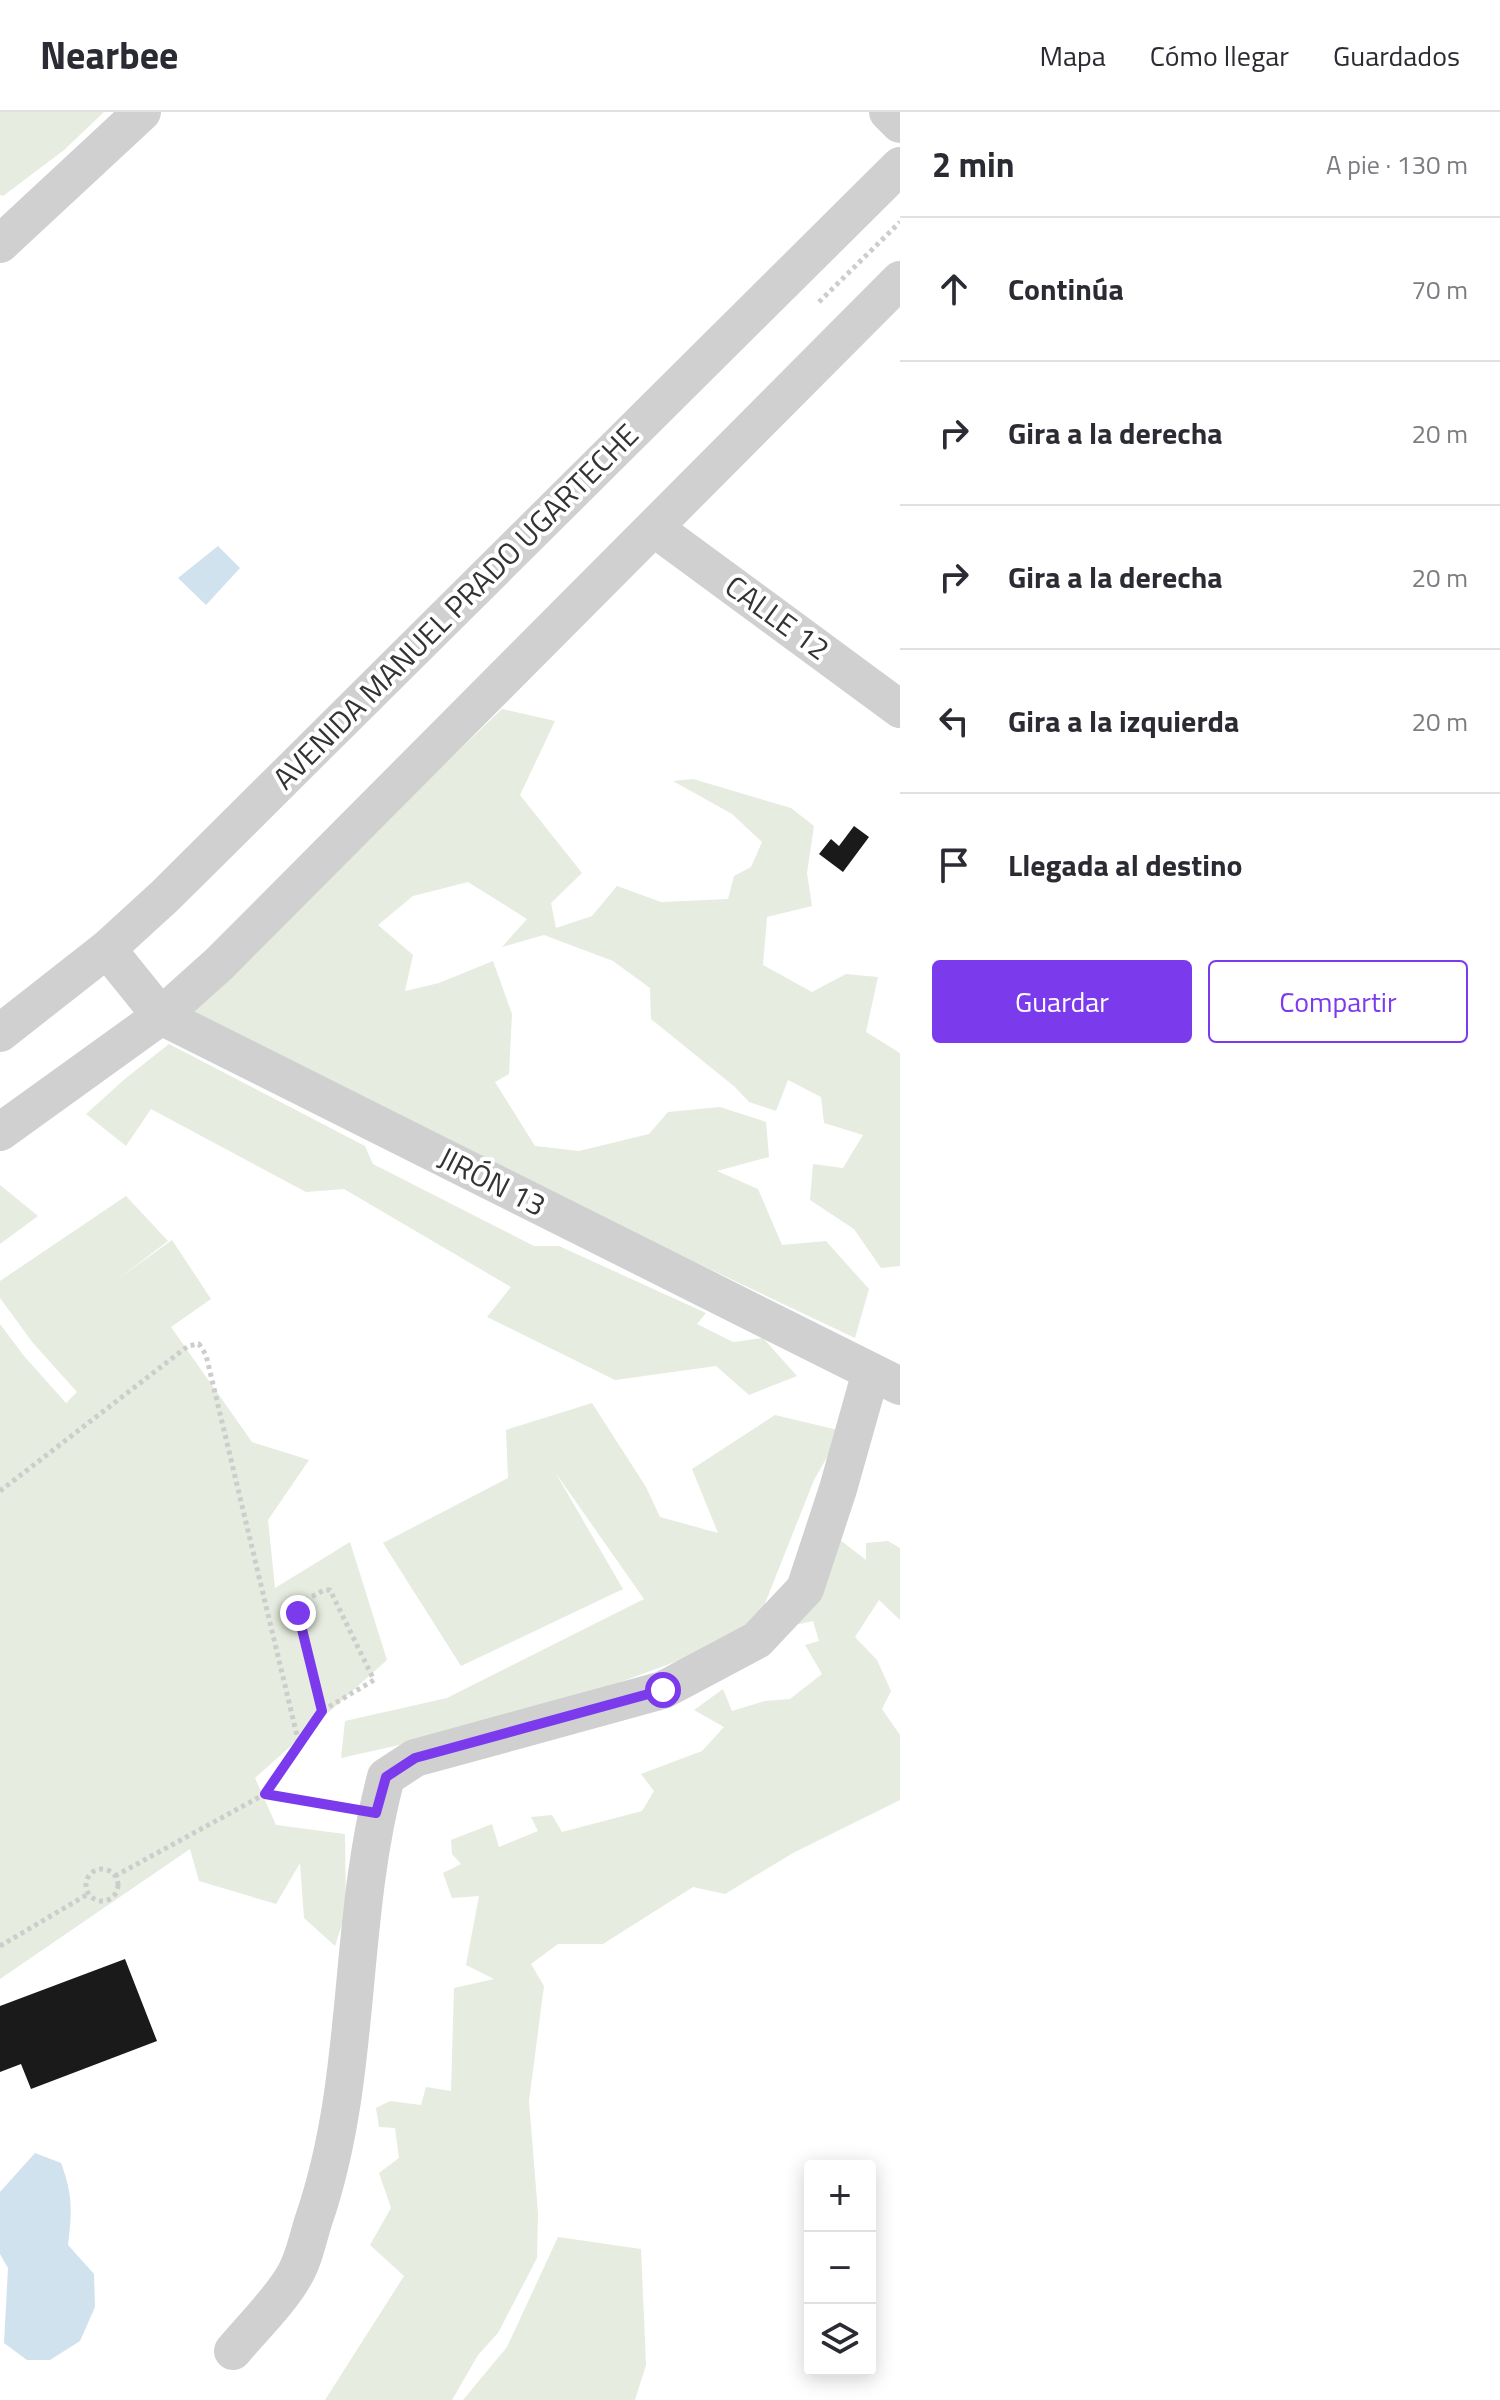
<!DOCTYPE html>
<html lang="es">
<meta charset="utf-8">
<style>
body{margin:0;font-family:"Titillium Web",sans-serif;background:#f7f7f7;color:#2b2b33}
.controls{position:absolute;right:24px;bottom:24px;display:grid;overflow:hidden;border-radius:8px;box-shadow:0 4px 20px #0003}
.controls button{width:72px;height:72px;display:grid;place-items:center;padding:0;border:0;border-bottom:2px solid #e1e1e2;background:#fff;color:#2b2b33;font:40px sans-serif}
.stop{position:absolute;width:24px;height:24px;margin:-18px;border:6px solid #7c3aed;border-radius:50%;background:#fff}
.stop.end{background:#7c3aed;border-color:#fff;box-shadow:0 2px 8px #0008}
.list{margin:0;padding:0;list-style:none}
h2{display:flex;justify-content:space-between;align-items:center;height:104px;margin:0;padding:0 32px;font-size:34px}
h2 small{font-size:26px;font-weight:400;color:#7c7c81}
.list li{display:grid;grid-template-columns:52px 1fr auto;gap:24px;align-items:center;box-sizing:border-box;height:144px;padding:0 32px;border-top:2px solid #e1e1e2}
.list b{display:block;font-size:30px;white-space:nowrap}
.list em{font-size:26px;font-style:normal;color:#7c7c81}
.actions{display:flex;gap:16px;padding:24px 32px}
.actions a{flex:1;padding:18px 0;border:2px solid #7c3aed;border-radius:8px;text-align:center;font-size:28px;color:#7c3aed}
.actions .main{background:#7c3aed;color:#fff}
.icon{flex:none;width:44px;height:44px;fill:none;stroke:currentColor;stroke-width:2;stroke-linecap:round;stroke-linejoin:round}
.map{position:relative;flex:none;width:900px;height:2288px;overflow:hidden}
header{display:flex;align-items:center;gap:48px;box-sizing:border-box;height:112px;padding:0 40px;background:#fff;border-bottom:2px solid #e1e1e2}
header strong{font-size:38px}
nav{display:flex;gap:44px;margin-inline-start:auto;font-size:28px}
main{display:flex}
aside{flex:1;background:#fff}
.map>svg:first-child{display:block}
.green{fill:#e6ecdf}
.water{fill:#cfe2ee}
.building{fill:#1a1a1a}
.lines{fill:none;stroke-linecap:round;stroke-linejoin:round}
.path{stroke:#cdcdcd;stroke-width:5;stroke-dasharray:4 4;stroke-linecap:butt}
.minor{stroke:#d0d0d0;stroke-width:38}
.route{stroke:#7c3aed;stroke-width:10}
.labels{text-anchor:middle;stroke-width:8;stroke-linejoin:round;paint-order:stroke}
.street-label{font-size:30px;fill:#333;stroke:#fff}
</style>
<header>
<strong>Nearbee</strong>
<nav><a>Mapa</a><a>Cómo llegar</a><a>Guardados</a></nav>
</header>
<main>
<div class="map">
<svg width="900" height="2288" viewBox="0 0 900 2288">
<rect width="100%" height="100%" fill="#fff"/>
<!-- green -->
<g class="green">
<path d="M 0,0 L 104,0 L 64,38 L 3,84 L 0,83 Z"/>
<path d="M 502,597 L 555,609 L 520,683 L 582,761 L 551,791 L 556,816 L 592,804 L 617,774 L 661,790 L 728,787 L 734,764 L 751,755 L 762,730 L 732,702 L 673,669 L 693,667 L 791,696 L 814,714 L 807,761 L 812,794 L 767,805 L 763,853 L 812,880 L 846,862 L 878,865 L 866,920 L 900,941 L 900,1154 L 881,1156 L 854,1117 L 810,1088 L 813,1052 L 843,1056 L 863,1023 L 824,1011 L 821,985 L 788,968 L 776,999 L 749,990 L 735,975 L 651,907 L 650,876 L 613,849 L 544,823 L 502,835 L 527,807 L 468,770 L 413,784 L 378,813 L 413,843 L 405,879 L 439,871 L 493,849 L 512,902 L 509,962 L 495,970 L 535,1034 L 579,1039 L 649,1022 L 668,1000 L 720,995 L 766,1010 L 769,1045 L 717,1059 L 758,1077 L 782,1133 L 826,1129 L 869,1177 L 855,1226 L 429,1024 L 188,897 Z"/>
<path d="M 169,932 L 365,1034 L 373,1052 L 534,1134 L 559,1134 L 706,1201 L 697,1212 L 733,1230 L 763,1226 L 797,1264 L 749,1283 L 716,1254 L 615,1268 L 487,1205 L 511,1175 L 344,1077 L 306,1080 L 151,997 L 126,1034 L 86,1002 L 126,966 Z"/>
<path d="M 0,1073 L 38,1104 L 0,1132 Z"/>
<path d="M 126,1084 L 168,1129 L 118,1167 L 172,1128 L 211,1187 L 171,1215 L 252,1330 L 309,1348 L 268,1408 L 275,1476 L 350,1430 L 387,1548 L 255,1666 L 276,1713 L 345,1722 L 346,1800 L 335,1834 L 304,1806 L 300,1751 L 276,1792 L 199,1769 L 190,1737 L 0,1867 L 0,1212 L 24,1244 L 66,1291 L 77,1280 L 33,1231 L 0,1186 L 0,1169 Z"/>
<path d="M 592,1291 L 646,1375 L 660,1405 L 718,1421 L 692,1357 L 775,1303 L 842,1319 L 814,1368 L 758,1509 L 732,1529 L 585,1583 L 426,1627 L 341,1646 L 345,1609 L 447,1586 L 644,1487 L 555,1360 L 623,1477 L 461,1554 L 383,1431 L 508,1366 L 506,1318 Z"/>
<path d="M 835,1424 L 866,1448 L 866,1431 L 888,1429 L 900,1436 L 900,1508 L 879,1488 L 855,1525 L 877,1548 L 891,1579 L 882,1597 L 900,1623 L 900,1688 L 793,1741 L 725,1782 L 693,1775 L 603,1832 L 558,1832 L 531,1852 L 544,1874 L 529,1989 L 538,2101 L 537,2146 L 498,2221 L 478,2243 L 452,2288 L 325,2288 L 404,2164 L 370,2133 L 391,2096 L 379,2061 L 399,2046 L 395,2016 L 379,2015 L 376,1996 L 390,1989 L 421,1993 L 426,1975 L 451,1979 L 454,1876 L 494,1867 L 466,1853 L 479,1784 L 452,1786 L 443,1761 L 461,1752 L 452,1742 L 451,1728 L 492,1712 L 499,1735 L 538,1719 L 531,1705 L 552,1703 L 562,1720 L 642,1699 L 654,1679 L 641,1662 L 702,1639 L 724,1615 L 694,1598 L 723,1577 L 732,1599 L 765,1589 L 790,1587 L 822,1562 L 805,1533 L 819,1529 L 813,1509 L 790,1514 Z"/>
<path d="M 558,2125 L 641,2137 L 646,2253 L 635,2288 L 463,2288 L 507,2235 Z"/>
</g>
<!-- water -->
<g class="water">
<path d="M 218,434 L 240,456 L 206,493 L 178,466 Z"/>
<path d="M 35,2041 L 61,2051 C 73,2083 72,2100 68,2133 L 94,2162 L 95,2195 L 80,2229 L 50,2248 L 27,2248 L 4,2231 L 8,2156 L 0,2142 L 0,2080 Z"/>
</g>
<!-- building -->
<g class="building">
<path d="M 854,714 L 869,725 L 843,760 L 819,742 L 831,727 L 839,734 Z"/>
<path d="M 125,1847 L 157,1929 L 31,1977 L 21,1952 L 0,1960 L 0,1894 Z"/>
</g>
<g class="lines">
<!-- path -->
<g class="path">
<path d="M 819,190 L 900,110"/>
<path d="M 0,1379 L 188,1234 L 199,1232 L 206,1243 L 299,1632"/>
<path d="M 265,1682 L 342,1696"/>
<circle cx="102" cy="1773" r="16"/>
<path d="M 115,1764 L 265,1682 L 322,1599 L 374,1568 L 330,1478 L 324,1478 L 298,1492 L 322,1599"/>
<path d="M 0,1834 L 88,1782"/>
</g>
<!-- minor -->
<g class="minor">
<path d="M 888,0 L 900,12"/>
<path d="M 0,132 L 142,0"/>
<path d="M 654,416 L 900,597"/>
<path d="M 107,837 L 161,904 L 900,1274"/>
<path d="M 0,921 L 107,837 L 165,784 L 900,54"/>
<path d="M 0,1020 L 161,904 L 219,852 L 900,168"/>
<path d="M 233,2239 C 251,2217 280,2189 294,2164 C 304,2148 308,2125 314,2107 C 363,1965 347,1810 386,1665 L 415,1646 L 663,1578 L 757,1528 L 805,1477 L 838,1377 L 871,1260"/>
</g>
</g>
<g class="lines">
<!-- route -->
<path class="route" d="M 298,1501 L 322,1599 L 265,1682 L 376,1701 L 386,1665 L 415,1646 L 663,1578"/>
</g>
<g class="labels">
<!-- street labels -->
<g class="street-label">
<text transform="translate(456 495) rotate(-45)" y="10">AVENIDA MANUEL PRADO UGARTECHE</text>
<text transform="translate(777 506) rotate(36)" y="10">CALLE 12</text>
<text transform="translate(492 1070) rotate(27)" y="10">JIRÓN 13</text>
</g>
</g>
</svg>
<div class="controls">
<button>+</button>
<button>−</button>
<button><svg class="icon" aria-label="layers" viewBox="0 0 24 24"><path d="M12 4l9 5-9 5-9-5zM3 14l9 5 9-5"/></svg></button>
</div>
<div class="stop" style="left:663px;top:1578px"></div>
<div class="stop end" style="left:298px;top:1501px"></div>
</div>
<aside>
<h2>2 min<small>A pie · 130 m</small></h2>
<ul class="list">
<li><svg class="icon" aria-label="ahead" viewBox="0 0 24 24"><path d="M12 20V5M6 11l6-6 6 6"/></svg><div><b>Continúa</b></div><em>70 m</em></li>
<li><svg class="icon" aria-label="right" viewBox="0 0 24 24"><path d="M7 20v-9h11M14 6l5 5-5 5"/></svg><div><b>Gira a la derecha</b></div><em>20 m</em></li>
<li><svg class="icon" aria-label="right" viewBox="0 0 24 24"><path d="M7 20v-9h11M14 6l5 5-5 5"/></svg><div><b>Gira a la derecha</b></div><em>20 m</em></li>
<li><svg class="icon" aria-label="left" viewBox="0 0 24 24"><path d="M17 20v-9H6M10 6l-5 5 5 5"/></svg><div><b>Gira a la izquierda</b></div><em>20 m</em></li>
<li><svg class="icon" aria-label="arrive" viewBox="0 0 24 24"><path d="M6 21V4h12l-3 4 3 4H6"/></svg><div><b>Llegada al destino</b></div></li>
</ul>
<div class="actions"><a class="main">Guardar</a><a>Compartir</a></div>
</aside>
</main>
